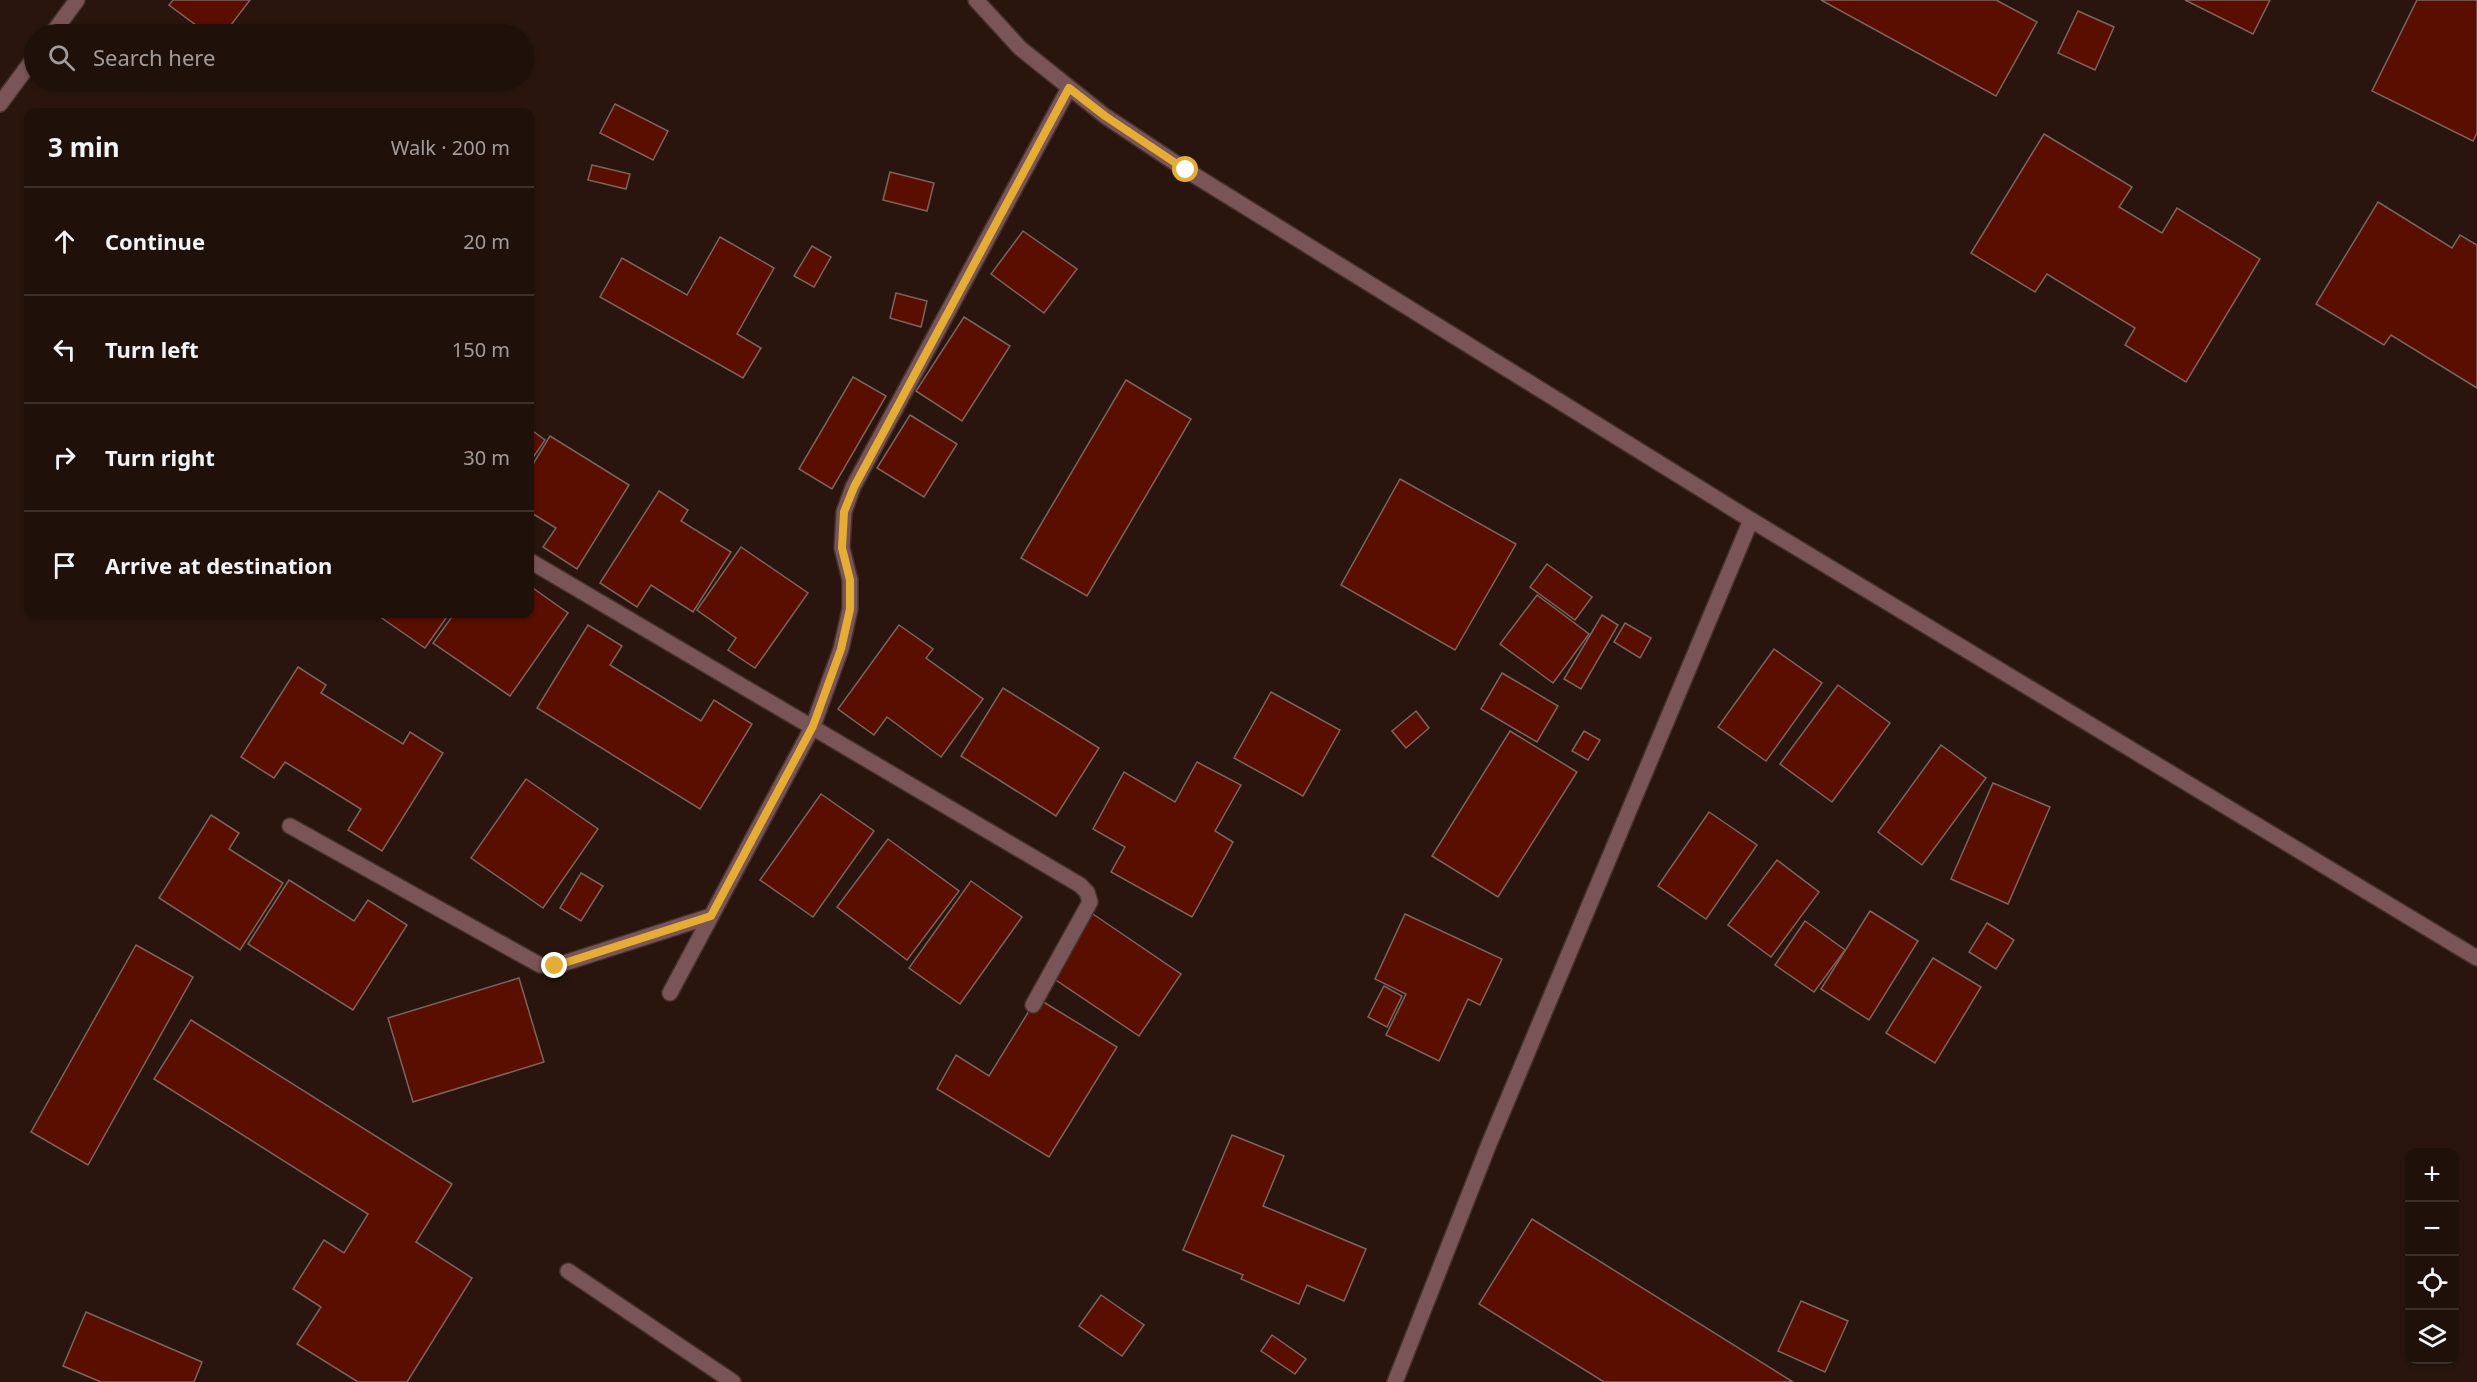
<!DOCTYPE html>
<meta charset="utf-8">
<style>
body{margin:0;font-family:"Noto Sans",sans-serif;background:#271913;color:#f1f3f6}
.controls{position:absolute;right:18px;bottom:18px;display:grid;overflow:hidden;border-radius:12px;box-shadow:0 2px 4px #0004}
.controls button{width:54px;height:54px;display:grid;place-items:center;padding:0;border:0;border-bottom:2px solid #3c302b;background:#1f100a;color:#f1f3f6;font:30px sans-serif}
.stop{position:absolute;width:18px;height:18px;margin:-14px;border:4px solid #e5ad35;border-radius:50%;background:#fff}
.stop.end{background:#e5ad35;border-color:#fff;box-shadow:0 2px 6px #0008}
.list{margin:0;padding:0;list-style:none}
h2{display:flex;justify-content:space-between;align-items:center;height:78px;margin:0;padding:0 24px;font-size:26px}
h2 small{font-size:20px;font-weight:400;color:#a19d9c}
.list li{display:grid;grid-template-columns:39px 1fr auto;gap:18px;align-items:center;box-sizing:border-box;height:108px;padding:0 24px;border-top:2px solid #3c302b}
.list b{display:block;font-size:22px;white-space:nowrap}
.list em{font-size:20px;font-style:normal;color:#a19d9c}
.icon{flex:none;width:33px;height:33px;fill:none;stroke:currentColor;stroke-width:2;stroke-linecap:round;stroke-linejoin:round}
.map{position:relative;flex:none;width:2477px;height:1382px;overflow:hidden}
.search{position:absolute;background:#1f100a;box-shadow:0 2px 4px #0004;left:24px;top:24px;width:510px;height:66px;display:flex;align-items:center;gap:15px;box-sizing:border-box;padding:0 21px;border-radius:33px;color:#a19d9c;font-size:22px}
.panel{position:absolute;background:#1f100a;box-shadow:0 2px 4px #0004;left:24px;top:108px;width:510px;height:510px;border-radius:12px}
.map>svg:first-child{display:block}
.building{fill:#590e00;stroke:#7d635d;stroke-width:1.5}
.lines{fill:none;stroke-linecap:round;stroke-linejoin:round}
.minor-casing{stroke:#45312b;stroke-width:18}
.minor{stroke:#7a5557;stroke-width:15}
.route{stroke:#e5ad35;stroke-width:8}
</style>
<div class="map">
<svg width="2477" height="1382" viewBox="0 0 2477 1382">
<rect width="100%" height="100%" fill="#29150e"/>
<!-- building -->
<g class="building">
<path d="M 173,0 L 250,0 L 224,34 L 208,34 L 169,5 Z"/>
<path d="M 1821,0 L 1996,0 L 2037,22 L 1996,96 Z"/>
<path d="M 2185,0 L 2270,0 L 2253,34 Z"/>
<path d="M 2417,0 L 2477,0 L 2477,133 L 2473,141 L 2372,91 Z"/>
<path d="M 2078,11 L 2114,27 L 2095,70 L 2058,53 Z"/>
<path d="M 615,104 L 668,131 L 653,160 L 600,133 Z"/>
<path d="M 2044,134 L 2132,187 L 2119,207 L 2162,233 L 2177,208 L 2260,259 L 2186,382 L 2125,345 L 2135,328 L 2047,274 L 2035,292 L 1971,253 Z"/>
<path d="M 592,165 L 630,174 L 626,189 L 588,180 Z"/>
<path d="M 890,172 L 934,183 L 927,211 L 883,200 Z"/>
<path d="M 2378,202 L 2452,248 L 2460,235 L 2477,245 L 2477,388 L 2391,335 L 2384,345 L 2316,304 Z"/>
<path d="M 1023,231 L 1077,269 L 1044,313 L 991,274 Z"/>
<path d="M 720,237 L 774,268 L 737,334 L 761,348 L 743,378 L 600,297 L 622,258 L 687,295 Z"/>
<path d="M 812,246 L 831,257 L 814,287 L 794,276 Z"/>
<path d="M 896,293 L 927,301 L 921,327 L 890,318 Z"/>
<path d="M 964,317 L 1010,346 L 962,421 L 916,391 Z"/>
<path d="M 853,377 L 886,396 L 832,489 L 799,469 Z"/>
<path d="M 1126,380 L 1191,419 L 1087,596 L 1021,558 Z"/>
<path d="M 910,415 L 957,444 L 924,497 L 877,468 Z"/>
<path d="M 530,429 L 545,440 L 530,462 Z"/>
<path d="M 550,436 L 629,485 L 577,569 L 543,547 L 556,528 L 530,512 L 530,469 Z"/>
<path d="M 1400,479 L 1516,544 L 1455,650 L 1341,585 Z"/>
<path d="M 659,491 L 688,510 L 681,521 L 731,552 L 693,612 L 651,585 L 637,607 L 600,583 Z"/>
<path d="M 741,547 L 808,593 L 755,668 L 728,650 L 736,638 L 697,610 Z"/>
<path d="M 1547,564 L 1592,597 L 1575,620 L 1530,587 Z"/>
<path d="M 530,586 L 568,613 L 510,696 L 433,643 L 454,614 L 530,614 Z"/>
<path d="M 1537,595 L 1589,634 L 1553,683 L 1500,644 Z"/>
<path d="M 376,614 L 449,614 L 425,648 Z"/>
<path d="M 1602,615 L 1618,625 L 1581,689 L 1564,679 Z"/>
<path d="M 1625,623 L 1651,638 L 1640,658 L 1614,642 Z"/>
<path d="M 588,625 L 622,646 L 610,665 L 701,721 L 714,700 L 752,724 L 700,809 L 537,708 Z"/>
<path d="M 899,625 L 933,649 L 926,658 L 983,699 L 941,757 L 887,717 L 874,735 L 838,709 Z"/>
<path d="M 1774,649 L 1822,683 L 1766,761 L 1718,727 Z"/>
<path d="M 298,667 L 326,685 L 321,693 L 403,744 L 410,732 L 443,753 L 382,851 L 348,830 L 361,809 L 285,762 L 274,778 L 241,757 Z"/>
<path d="M 1502,673 L 1558,706 L 1537,742 L 1481,709 Z"/>
<path d="M 1838,685 L 1890,723 L 1832,802 L 1780,764 Z"/>
<path d="M 1003,688 L 1099,748 L 1056,816 L 961,756 Z"/>
<path d="M 1271,692 L 1340,730 L 1303,796 L 1234,758 Z"/>
<path d="M 1416,711 L 1429,728 L 1406,748 L 1392,731 Z"/>
<path d="M 1510,731 L 1577,772 L 1498,897 L 1432,856 Z"/>
<path d="M 1584,731 L 1600,740 L 1588,760 L 1572,751 Z"/>
<path d="M 1941,745 L 1986,778 L 1922,865 L 1878,832 Z"/>
<path d="M 1197,762 L 1241,785 L 1215,831 L 1233,842 L 1192,917 L 1111,872 L 1125,847 L 1093,829 L 1124,772 L 1175,802 Z"/>
<path d="M 526,779 L 598,829 L 543,908 L 471,858 Z"/>
<path d="M 1993,783 L 2050,807 L 2008,904 L 1951,879 Z"/>
<path d="M 821,794 L 874,831 L 813,917 L 760,880 Z"/>
<path d="M 1709,812 L 1757,845 L 1706,919 L 1658,886 Z"/>
<path d="M 211,815 L 239,833 L 229,849 L 283,883 L 240,950 L 159,898 Z"/>
<path d="M 888,839 L 959,891 L 907,960 L 837,907 Z"/>
<path d="M 1777,860 L 1819,892 L 1771,957 L 1728,925 Z"/>
<path d="M 581,873 L 603,886 L 581,921 L 560,908 Z"/>
<path d="M 289,880 L 354,921 L 368,900 L 407,925 L 353,1010 L 248,944 Z"/>
<path d="M 971,881 L 1022,917 L 960,1004 L 909,968 Z"/>
<path d="M 1870,911 L 1918,941 L 1869,1020 L 1821,989 Z"/>
<path d="M 1090,912 L 1181,974 L 1139,1036 L 1047,974 Z"/>
<path d="M 1405,914 L 1502,959 L 1480,1005 L 1468,999 L 1439,1061 L 1386,1035 L 1406,994 L 1375,979 Z"/>
<path d="M 1805,921 L 1845,950 L 1814,992 L 1775,965 Z"/>
<path d="M 1987,923 L 2014,940 L 1996,969 L 1969,952 Z"/>
<path d="M 136,945 L 193,977 L 88,1165 L 31,1132 Z"/>
<path d="M 1933,958 L 1981,987 L 1935,1063 L 1886,1033 Z"/>
<path d="M 519,978 L 544,1062 L 413,1102 L 388,1018 Z"/>
<path d="M 1384,986 L 1402,996 L 1387,1027 L 1368,1017 Z"/>
<path d="M 1037,998 L 1117,1047 L 1049,1157 L 937,1089 L 956,1055 L 989,1076 Z"/>
<path d="M 191,1020 L 452,1184 L 416,1242 L 472,1278 L 407,1382 L 358,1382 L 297,1344 L 321,1307 L 293,1289 L 324,1240 L 344,1253 L 368,1214 L 154,1079 Z"/>
<path d="M 1232,1135 L 1284,1156 L 1263,1206 L 1366,1249 L 1344,1301 L 1307,1285 L 1299,1304 L 1241,1279 L 1243,1275 L 1183,1250 Z"/>
<path d="M 1532,1219 L 1793,1382 L 1604,1382 L 1479,1304 Z"/>
<path d="M 1101,1295 L 1144,1325 L 1122,1356 L 1079,1326 Z"/>
<path d="M 1801,1301 L 1848,1321 L 1825,1372 L 1778,1351 Z"/>
<path d="M 86,1312 L 202,1362 L 194,1382 L 101,1382 L 63,1366 Z"/>
<path d="M 1272,1335 L 1306,1359 L 1295,1374 L 1261,1351 Z"/>
</g>
<g class="lines">
<!-- minor casing -->
<g class="minor-casing">
<g id="minor">
<path d="M 976,0 L 1020,48 L 1105,116 L 1186,170 L 1751,520 L 2477,958"/>
<path d="M 52,34 L 77,0"/>
<path d="M 0,104 L 34,58"/>
<path d="M 530,561 L 1080,885 L 1087,892 L 1090,902 L 1033,1005"/>
<path d="M 290,826 L 540,965 L 555,966 L 711,916"/>
<path d="M 670,993 L 813,726 L 841,649 L 850,609 L 850,580 L 842,548 L 844,512 L 853,487 L 1069,88"/>
<path d="M 568,1271 L 733,1382"/>
<path d="M 1395,1382 L 1489,1144 L 1751,520"/>
</g>
</g>
<!-- minor -->
<use href="#minor" class="minor"/>
</g>
<g class="lines">
<!-- route -->
<path class="route" d="M 555,966 L 711,916 L 813,726 L 841,649 L 850,609 L 850,580 L 842,548 L 844,512 L 854,487 L 1069,88 L 1105,116 L 1186,170"/>
</g>
</svg>
<div class="controls">
<button>+</button>
<button>−</button>
<button><svg class="icon" aria-label="locate" viewBox="0 0 24 24"><circle cx="12" cy="12" r="6"/><path d="M12 2v4M12 18v4M2 12h4M18 12h4"/></svg></button>
<button><svg class="icon" aria-label="layers" viewBox="0 0 24 24"><path d="M12 4l9 5-9 5-9-5zM3 14l9 5 9-5"/></svg></button>
</div>
<div class="stop" style="left:1186px;top:170px"></div>
<div class="stop end" style="left:555px;top:966px"></div>
<div class="search"><svg class="icon" aria-label="search" viewBox="0 0 24 24"><circle cx="10" cy="10" r="6"/><path d="M15 15l6 6"/></svg>Search here</div>
<section class="panel">
<h2>3 min<small>Walk · 200 m</small></h2>
<ul class="list">
<li><svg class="icon" aria-label="ahead" viewBox="0 0 24 24"><path d="M12 20V5M6 11l6-6 6 6"/></svg><div><b>Continue</b></div><em>20 m</em></li>
<li><svg class="icon" aria-label="left" viewBox="0 0 24 24"><path d="M17 20v-9H6M10 6l-5 5 5 5"/></svg><div><b>Turn left</b></div><em>150 m</em></li>
<li><svg class="icon" aria-label="right" viewBox="0 0 24 24"><path d="M7 20v-9h11M14 6l5 5-5 5"/></svg><div><b>Turn right</b></div><em>30 m</em></li>
<li><svg class="icon" aria-label="arrive" viewBox="0 0 24 24"><path d="M6 21V4h12l-3 4 3 4H6"/></svg><div><b>Arrive at destination</b></div></li>
</ul>
</section>
</div>
